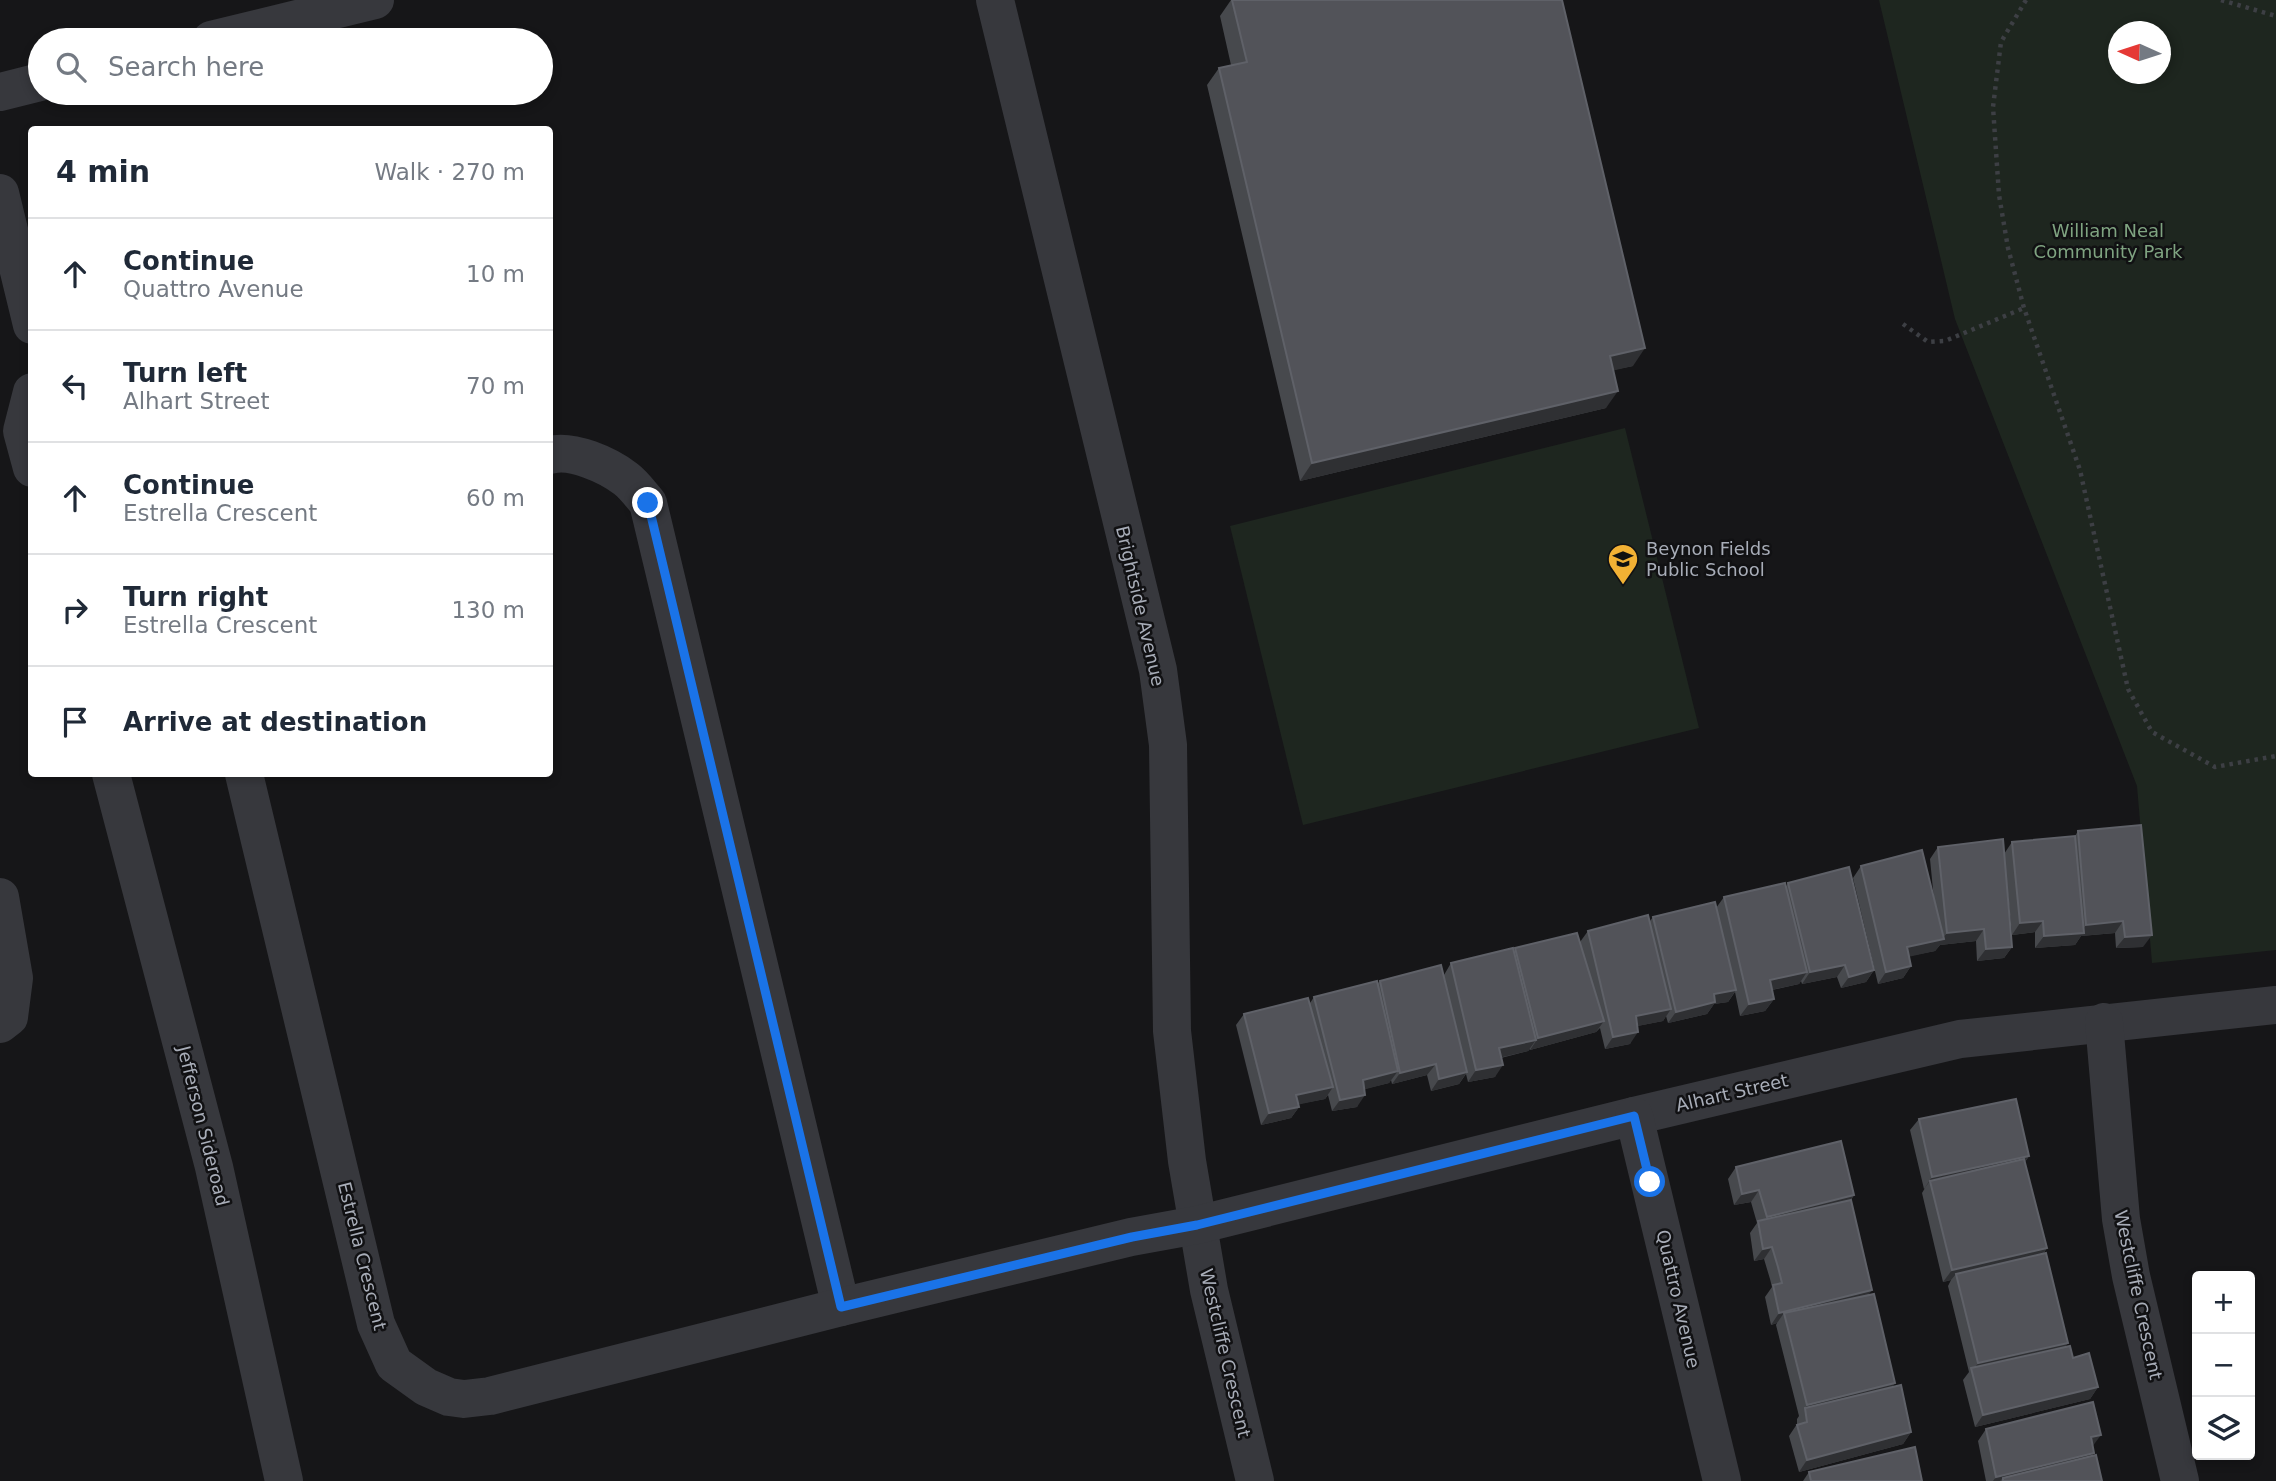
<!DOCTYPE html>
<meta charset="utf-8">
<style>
body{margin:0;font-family:"DejaVu Sans",sans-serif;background:#f6f6f7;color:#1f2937}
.controls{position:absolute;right:21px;bottom:21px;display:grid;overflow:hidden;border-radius:7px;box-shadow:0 4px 10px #0003}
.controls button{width:63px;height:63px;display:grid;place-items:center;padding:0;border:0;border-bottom:2px solid #e0e1e3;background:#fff;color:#1f2937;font:35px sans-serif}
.compass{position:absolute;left:2108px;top:21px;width:63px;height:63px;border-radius:50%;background:#fff;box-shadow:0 4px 10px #0003;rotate:273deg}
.stop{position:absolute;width:21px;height:21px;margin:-16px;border:5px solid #1a73e8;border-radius:50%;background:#fff}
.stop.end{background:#1a73e8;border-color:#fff;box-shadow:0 2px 7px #0008}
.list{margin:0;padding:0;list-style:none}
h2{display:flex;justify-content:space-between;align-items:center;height:91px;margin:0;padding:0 28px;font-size:30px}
h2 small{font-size:23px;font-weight:400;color:#747a83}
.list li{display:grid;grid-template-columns:46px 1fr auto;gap:21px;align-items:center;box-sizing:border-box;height:112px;padding:0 28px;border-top:2px solid #e0e1e3}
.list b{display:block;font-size:26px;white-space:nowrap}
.list p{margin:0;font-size:23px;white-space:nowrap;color:#747a83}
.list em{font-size:23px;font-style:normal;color:#747a83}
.icon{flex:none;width:38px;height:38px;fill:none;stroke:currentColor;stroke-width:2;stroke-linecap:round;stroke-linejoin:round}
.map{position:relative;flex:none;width:2276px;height:1481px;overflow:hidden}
.search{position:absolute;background:#fff;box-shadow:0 4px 10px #0003;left:28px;top:28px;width:525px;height:77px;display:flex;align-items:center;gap:18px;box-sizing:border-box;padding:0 24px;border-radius:38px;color:#747a83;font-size:26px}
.panel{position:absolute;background:#fff;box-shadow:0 4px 10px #0003;left:28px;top:126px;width:525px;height:651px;border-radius:7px}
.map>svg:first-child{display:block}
.green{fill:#1e261f;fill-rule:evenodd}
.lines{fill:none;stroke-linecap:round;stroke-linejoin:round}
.path{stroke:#3d3f44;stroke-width:4.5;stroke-dasharray:3.5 5;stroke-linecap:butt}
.minor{stroke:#37383d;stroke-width:38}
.tertiary{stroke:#37383d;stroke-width:38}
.wall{fill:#47494d}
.shaded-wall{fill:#2f3033}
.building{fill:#525359;stroke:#5f6168;stroke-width:2}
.route{stroke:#1a73e8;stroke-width:9}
.labels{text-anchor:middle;stroke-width:5;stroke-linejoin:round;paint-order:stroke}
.park-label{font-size:18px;fill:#7fa381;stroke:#111113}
.poi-label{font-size:18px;fill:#a8adb8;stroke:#111113;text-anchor:start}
.street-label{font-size:18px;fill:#a8adb8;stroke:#111113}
</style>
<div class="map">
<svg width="2276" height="1481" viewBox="0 0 2276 1481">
<rect width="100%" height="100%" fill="#161618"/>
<!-- green -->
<g class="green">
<path d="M 1879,0 L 2276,0 L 2276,950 L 2152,963 L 2137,786 L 1955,319 ZM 2118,32 L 2160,32 L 2160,74 L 2118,74 Z"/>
<path d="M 1625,428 L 1699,728 L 1303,825 L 1230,526 Z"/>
</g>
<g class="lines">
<!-- path -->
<g class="path">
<path d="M 2026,0 L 2001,42 L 1993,107 L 1999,195 L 2008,248 L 2024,308 L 2080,470 L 2128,689 L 2152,732 L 2215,767 L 2276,756"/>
<path d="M 2221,0 L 2276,16"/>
<path d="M 1903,324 L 1928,342 L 1945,341 L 2024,308"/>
</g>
<!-- minor -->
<g class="minor">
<path d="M 995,0 L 1158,670 L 1168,745 L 1172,1031 L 1187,1161 L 1209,1290 L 1255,1481"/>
<path d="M 550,455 C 572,449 608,465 626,479 C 634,485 641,495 648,503 L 841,1307"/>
<path d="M 244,774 L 376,1324 L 394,1364 L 426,1387 L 449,1397 L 464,1399 L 490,1396 L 841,1307 L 1131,1237 L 1197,1225 L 1634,1116 L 1960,1039 L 2276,1005"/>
<path d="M 0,897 L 14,978 L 9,1017 L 0,1024"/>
<path d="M 2104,1022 L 2121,1219 L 2131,1276 L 2180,1481"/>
<path d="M 1634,1116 L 1722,1481"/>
</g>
<!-- tertiary -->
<g class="tertiary">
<path d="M 211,40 L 375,0"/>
<path d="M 0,92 L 40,82"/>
<path d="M 0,193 L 32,325"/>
<path d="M 32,392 L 22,431 L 32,468"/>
<path d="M 111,774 L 214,1167 L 284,1481"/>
</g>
</g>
<!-- wall -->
<g class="wall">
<path d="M 1231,0 L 1562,0 L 1633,366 L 1613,370 L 1606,408 L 1300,481 L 1207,85 L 1219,68 L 1231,65 L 1220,16 Z"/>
<path d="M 2078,831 L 2143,947 L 2116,948 L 2115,933 L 2081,936 L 2075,945 L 2035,948 L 2035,932 L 2012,935 L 2004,854 L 2012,842 L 2075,836 Z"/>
<path d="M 1938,847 L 2012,947 L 2004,958 L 1977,961 L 1976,941 L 1940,945 L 1935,951 L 1909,956 L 1911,966 L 1903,978 L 1878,984 L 1853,878 L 1861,866 L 1934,900 L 1930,859 Z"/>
<path d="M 1788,883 L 1874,970 L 1866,982 L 1841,988 L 1837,977 L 1802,984 L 1801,981 L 1799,984 L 1772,990 L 1774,999 L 1765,1011 L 1740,1016 L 1735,992 L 1728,1002 L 1714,1004 L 1707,1014 L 1668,1023 L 1666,1016 L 1663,1021 L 1637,1026 L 1630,1044 L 1605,1049 L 1600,1028 L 1596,1032 L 1530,1050 L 1530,1049 L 1528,1051 L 1501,1058 L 1495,1077 L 1468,1082 L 1466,1074 L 1459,1084 L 1431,1091 L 1427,1075 L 1392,1084 L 1391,1080 L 1389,1083 L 1364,1089 L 1357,1107 L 1332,1111 L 1328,1095 L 1325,1099 L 1298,1104 L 1299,1107 L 1291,1118 L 1261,1125 L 1236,1025 L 1244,1014 L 1310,1003 L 1314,997 L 1377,984 L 1380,981 L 1444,975 L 1451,963 L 1514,951 L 1515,948 L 1580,942 L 1588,931 L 1650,921 L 1653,917 L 1716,908 L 1724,897 L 1786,887 Z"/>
<path d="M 1919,1119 L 2029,1156 L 2025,1162 L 2047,1248 L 2043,1254 L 2065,1347 L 2073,1358 L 2098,1387 L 2090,1399 L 1975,1427 L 1963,1380 L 1969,1372 L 1948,1286 L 1951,1280 L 1943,1282 L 1922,1193 L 1925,1188 L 1924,1189 L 1910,1130 Z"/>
<path d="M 1736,1167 L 1854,1195 L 1851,1200 L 1868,1296 L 1895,1383 L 1892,1387 L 1911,1432 L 1903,1444 L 1799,1472 L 1789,1436 L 1797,1424 L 1797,1419 L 1799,1416 L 1776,1325 L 1777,1323 L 1771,1325 L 1765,1297 L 1772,1287 L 1770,1279 L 1764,1259 L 1754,1261 L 1750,1233 L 1757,1223 L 1751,1202 L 1734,1205 L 1728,1179 Z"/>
<path d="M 1986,1429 L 2093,1447 L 2093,1455 L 2102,1481 L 1986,1481 L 1978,1441 Z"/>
<path d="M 1809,1472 L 1922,1481 L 1803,1481 Z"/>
</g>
<!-- shaded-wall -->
<g class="shaded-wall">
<path d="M 1645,348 L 1633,366 L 1598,374 L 1610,356 Z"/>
<path d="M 1618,391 L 1606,408 L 1300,481 L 1312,463 Z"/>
<path d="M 2043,921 L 2035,932 L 2012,935 L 2020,923 Z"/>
<path d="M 2123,921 L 2115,933 L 2081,936 L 2075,945 L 2035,948 L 2044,936 L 2080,933 L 2086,925 Z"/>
<path d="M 1984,929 L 1976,941 L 1940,945 L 1935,951 L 1899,959 L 1907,947 L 1942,939 L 1947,933 Z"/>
<path d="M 2152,935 L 2143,947 L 2116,948 L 2125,937 Z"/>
<path d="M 2012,947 L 2004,958 L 1977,961 L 1986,949 Z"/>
<path d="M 1845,965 L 1837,977 L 1802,984 L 1810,972 Z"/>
<path d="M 1911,966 L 1903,978 L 1878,984 L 1886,972 Z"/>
<path d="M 1874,970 L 1866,982 L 1841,988 L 1849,977 Z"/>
<path d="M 1807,972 L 1799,984 L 1762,992 L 1770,980 Z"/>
<path d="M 1736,990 L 1728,1002 L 1714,1004 L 1707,1014 L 1668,1023 L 1676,1012 L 1714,994 Z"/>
<path d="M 1774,999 L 1765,1011 L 1740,1016 L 1749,1004 Z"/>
<path d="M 1671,1009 L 1663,1021 L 1628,1028 L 1636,1016 Z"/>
<path d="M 1604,1021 L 1596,1032 L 1530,1050 L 1538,1038 Z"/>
<path d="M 1638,1032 L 1630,1044 L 1605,1049 L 1613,1037 Z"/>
<path d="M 1536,1040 L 1528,1051 L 1490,1060 L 1499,1048 Z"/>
<path d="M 1436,1064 L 1427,1075 L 1392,1084 L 1400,1073 Z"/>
<path d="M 1503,1065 L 1495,1077 L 1468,1082 L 1476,1070 Z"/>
<path d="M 1398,1071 L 1389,1083 L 1355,1092 L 1363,1080 Z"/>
<path d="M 1467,1072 L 1459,1084 L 1431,1091 L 1439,1079 Z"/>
<path d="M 1333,1087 L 1325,1099 L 1287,1107 L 1296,1095 Z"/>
<path d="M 1365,1095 L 1357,1107 L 1332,1111 L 1340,1100 Z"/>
<path d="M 1299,1107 L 1291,1118 L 1261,1125 L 1269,1113 Z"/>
<path d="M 2029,1156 L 2021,1168 L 1930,1181 L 1924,1189 L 1932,1177 Z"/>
<path d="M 1759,1190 L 1751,1202 L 1734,1205 L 1742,1194 Z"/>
<path d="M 1854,1195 L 1846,1207 L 1758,1229 L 1767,1217 Z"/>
<path d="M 1772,1247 L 1764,1259 L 1754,1261 L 1763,1249 Z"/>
<path d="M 2047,1248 L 2038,1260 L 1956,1274 L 1951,1280 L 1943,1282 L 1952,1270 Z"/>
<path d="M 1872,1290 L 1864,1301 L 1784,1313 L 1777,1323 L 1771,1325 L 1779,1313 Z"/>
<path d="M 2068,1343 L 2060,1355 L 1972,1372 L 1978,1363 Z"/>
<path d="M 1895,1383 L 1887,1394 L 1805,1408 L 1807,1405 Z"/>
<path d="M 2098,1387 L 2090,1399 L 1975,1427 L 1983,1415 Z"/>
<path d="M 1911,1432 L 1903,1444 L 1799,1472 L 1807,1460 Z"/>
<path d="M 2101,1435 L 2092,1447 L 2091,1437 Z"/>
<path d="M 2094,1453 L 2086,1465 L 2003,1478 L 2000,1481 L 1993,1481 L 1996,1477 Z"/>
</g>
<!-- building -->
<g class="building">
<path d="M 1232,0 L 1562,0 L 1645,348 L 1610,356 L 1618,391 L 1312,463 L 1219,68 L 1247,62 Z"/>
<path d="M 2141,825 L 2152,935 L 2125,937 L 2123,921 L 2086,925 L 2078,831 Z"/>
<path d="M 2075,836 L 2084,933 L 2044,936 L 2043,921 L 2020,923 L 2012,842 Z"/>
<path d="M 2003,839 L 2012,947 L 1986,949 L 1984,929 L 1947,933 L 1938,847 Z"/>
<path d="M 1922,850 L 1944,939 L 1907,947 L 1911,966 L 1886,972 L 1861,866 Z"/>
<path d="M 1849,867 L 1874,970 L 1849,977 L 1845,965 L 1810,972 L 1788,883 Z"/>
<path d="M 1785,883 L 1807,972 L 1770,980 L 1774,999 L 1749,1004 L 1724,897 Z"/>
<path d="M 1715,902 L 1736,990 L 1714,994 L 1715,1002 L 1676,1012 L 1653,917 Z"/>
<path d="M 1648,915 L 1671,1009 L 1636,1016 L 1638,1032 L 1613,1037 L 1588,931 Z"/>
<path d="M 1577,933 L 1604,1021 L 1538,1038 L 1515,948 Z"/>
<path d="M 1513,948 L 1536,1040 L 1499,1048 L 1503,1065 L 1476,1070 L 1451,963 Z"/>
<path d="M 1441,965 L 1467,1072 L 1439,1079 L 1436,1064 L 1400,1073 L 1380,981 Z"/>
<path d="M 1377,981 L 1398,1071 L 1363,1080 L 1365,1095 L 1340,1100 L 1314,997 Z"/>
<path d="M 1308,998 L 1333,1087 L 1296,1095 L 1299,1107 L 1269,1113 L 1244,1014 Z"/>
<path d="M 2016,1099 L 2029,1156 L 1932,1177 L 1919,1119 Z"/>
<path d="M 1841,1141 L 1854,1195 L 1767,1217 L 1759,1190 L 1742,1194 L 1736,1167 Z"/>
<path d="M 2024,1159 L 2047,1248 L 1952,1270 L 1930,1181 Z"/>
<path d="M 1851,1200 L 1872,1290 L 1779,1313 L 1773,1285 L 1782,1283 L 1778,1267 L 1772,1247 L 1763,1249 L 1758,1221 Z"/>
<path d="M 2046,1253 L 2068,1343 L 1978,1363 L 1956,1274 Z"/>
<path d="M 1874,1294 L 1895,1383 L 1807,1405 L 1784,1313 Z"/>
<path d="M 2070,1346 L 2073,1358 L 2089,1353 L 2098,1387 L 1983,1415 L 1971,1368 Z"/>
<path d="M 1901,1385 L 1911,1432 L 1807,1460 L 1797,1425 L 1807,1422 L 1805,1408 Z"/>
<path d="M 2093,1402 L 2101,1435 L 2091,1437 L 2094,1453 L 1996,1477 L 1986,1429 Z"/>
<path d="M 1915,1447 L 1922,1481 L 1811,1481 L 1809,1472 Z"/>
<path d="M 2096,1455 L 2102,1481 L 2003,1481 L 2003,1478 Z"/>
</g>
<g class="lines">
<!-- route -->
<path class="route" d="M 648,503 L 841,1307 L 1132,1237 L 1197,1225 L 1634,1116 L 1650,1182"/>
</g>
<!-- icons -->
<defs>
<g id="school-pin" transform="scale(1.575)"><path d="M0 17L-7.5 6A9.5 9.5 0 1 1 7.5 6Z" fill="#f2b134" stroke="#111113"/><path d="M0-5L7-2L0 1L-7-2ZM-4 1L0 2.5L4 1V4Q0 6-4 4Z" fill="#111"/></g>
</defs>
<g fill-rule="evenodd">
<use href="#school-pin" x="1623" y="559"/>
</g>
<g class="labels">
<!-- park labels -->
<g class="park-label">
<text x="2108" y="237">William Neal<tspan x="2108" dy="21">Community Park</tspan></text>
</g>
<!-- poi labels -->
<g class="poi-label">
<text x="1646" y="555">Beynon Fields<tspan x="1646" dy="21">Public School</tspan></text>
</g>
<!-- street labels -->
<g class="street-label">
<text transform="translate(1140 606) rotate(77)" y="6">Brightside Avenue</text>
<text transform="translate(1732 1093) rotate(-13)" y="6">Alhart Street</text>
<text transform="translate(203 1126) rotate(76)" y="6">Jefferson Sideroad</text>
<text transform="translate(362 1256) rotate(76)" y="6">Estrella Crescent</text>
<text transform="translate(2138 1295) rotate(78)" y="6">Westcliffe Crescent</text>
<text transform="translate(1678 1299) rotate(77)" y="6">Quattro Avenue</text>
<text transform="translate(1225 1353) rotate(77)" y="6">Westcliffe Crescent</text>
</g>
</g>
</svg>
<div class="controls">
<button>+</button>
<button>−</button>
<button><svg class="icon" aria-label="layers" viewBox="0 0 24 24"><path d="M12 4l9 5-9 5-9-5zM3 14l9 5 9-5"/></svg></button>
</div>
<svg class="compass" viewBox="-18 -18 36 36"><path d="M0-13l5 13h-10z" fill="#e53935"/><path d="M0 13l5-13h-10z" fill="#747a83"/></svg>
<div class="stop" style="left:1650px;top:1182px"></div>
<div class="stop end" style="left:648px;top:503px"></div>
<div class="search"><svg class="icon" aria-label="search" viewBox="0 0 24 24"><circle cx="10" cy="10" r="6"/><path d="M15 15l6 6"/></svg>Search here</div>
<section class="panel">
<h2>4 min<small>Walk · 270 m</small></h2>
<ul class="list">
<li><svg class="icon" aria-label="ahead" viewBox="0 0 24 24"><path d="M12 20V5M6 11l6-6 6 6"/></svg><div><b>Continue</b><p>Quattro Avenue</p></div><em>10 m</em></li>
<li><svg class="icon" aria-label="left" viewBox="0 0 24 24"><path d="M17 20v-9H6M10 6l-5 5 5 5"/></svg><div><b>Turn left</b><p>Alhart Street</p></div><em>70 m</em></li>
<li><svg class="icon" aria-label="ahead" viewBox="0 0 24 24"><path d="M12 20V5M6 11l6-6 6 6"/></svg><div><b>Continue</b><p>Estrella Crescent</p></div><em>60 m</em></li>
<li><svg class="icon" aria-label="right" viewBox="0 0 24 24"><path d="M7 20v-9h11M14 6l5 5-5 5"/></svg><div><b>Turn right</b><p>Estrella Crescent</p></div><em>130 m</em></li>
<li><svg class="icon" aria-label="arrive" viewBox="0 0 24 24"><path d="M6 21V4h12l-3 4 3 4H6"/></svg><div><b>Arrive at destination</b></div></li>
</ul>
</section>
</div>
